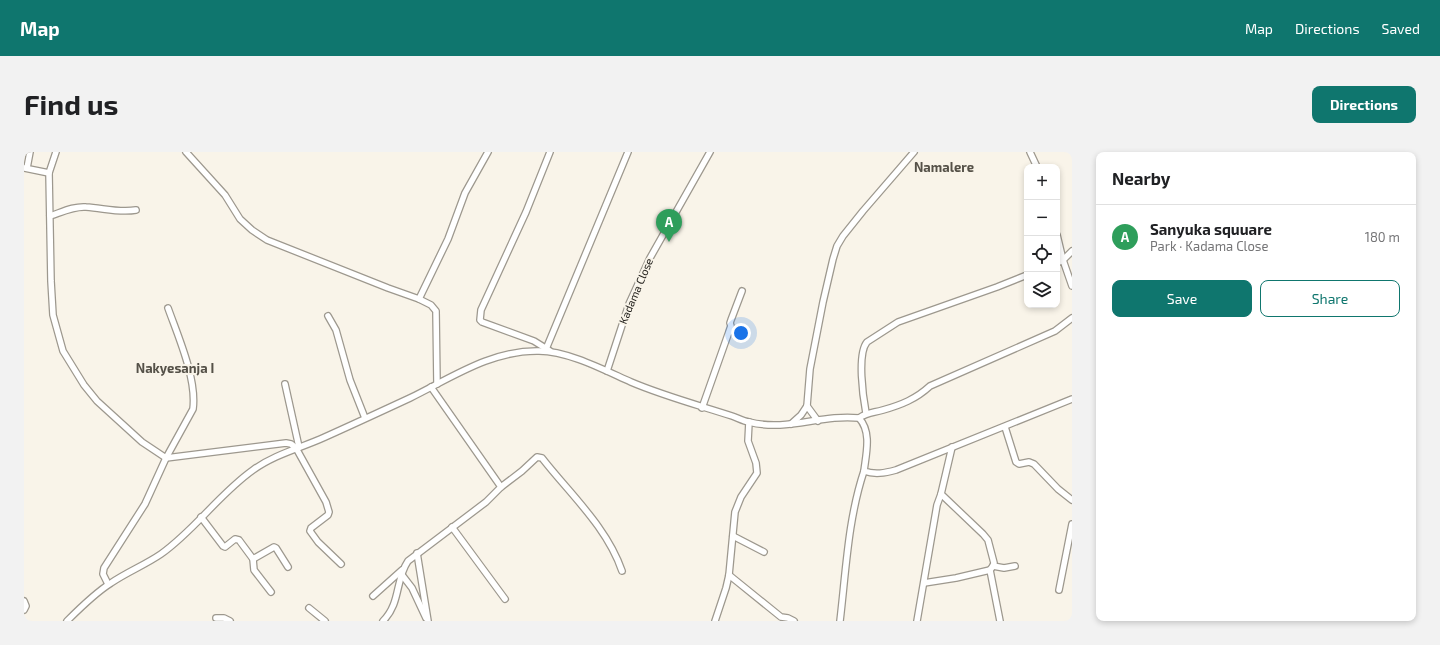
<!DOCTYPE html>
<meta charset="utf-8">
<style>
body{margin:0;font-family:"Exo 2",sans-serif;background:#f2f2f2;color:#202124}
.controls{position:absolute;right:12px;top:12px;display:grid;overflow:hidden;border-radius:8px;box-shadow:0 2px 6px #0003}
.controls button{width:36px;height:36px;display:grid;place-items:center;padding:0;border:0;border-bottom:1px solid #e0e0e0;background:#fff;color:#202124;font:20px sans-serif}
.you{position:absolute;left:717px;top:181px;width:14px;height:14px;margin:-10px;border:3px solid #fff;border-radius:50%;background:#1a73e8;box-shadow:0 0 0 6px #1a73e833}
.badge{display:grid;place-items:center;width:26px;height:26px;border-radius:50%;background:#0f766e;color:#fff;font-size:13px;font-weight:700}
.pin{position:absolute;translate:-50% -33px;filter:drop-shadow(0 1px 2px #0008)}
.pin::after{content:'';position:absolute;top:21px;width:14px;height:12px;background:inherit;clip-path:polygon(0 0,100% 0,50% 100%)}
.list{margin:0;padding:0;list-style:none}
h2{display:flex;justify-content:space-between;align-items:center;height:52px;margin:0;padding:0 16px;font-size:17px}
h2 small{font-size:13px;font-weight:400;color:#757577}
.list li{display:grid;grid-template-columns:26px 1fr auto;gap:12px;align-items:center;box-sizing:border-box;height:64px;padding:0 16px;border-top:1px solid #e0e0e0}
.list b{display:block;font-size:15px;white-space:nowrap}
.list p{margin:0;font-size:13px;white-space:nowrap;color:#757577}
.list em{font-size:13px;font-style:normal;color:#757577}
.actions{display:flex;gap:8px;padding:12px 16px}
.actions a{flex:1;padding:9px 0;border:1px solid #0f766e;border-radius:8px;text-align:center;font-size:14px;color:#0f766e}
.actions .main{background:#0f766e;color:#fff}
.icon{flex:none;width:22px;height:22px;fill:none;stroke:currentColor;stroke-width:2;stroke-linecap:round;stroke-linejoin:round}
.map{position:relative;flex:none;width:1048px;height:469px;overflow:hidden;border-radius:8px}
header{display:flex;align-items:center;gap:24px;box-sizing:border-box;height:56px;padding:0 20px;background:#0f766e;color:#fff}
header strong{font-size:19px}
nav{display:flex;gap:22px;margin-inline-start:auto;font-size:14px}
.intro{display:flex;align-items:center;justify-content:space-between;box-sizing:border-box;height:96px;padding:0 24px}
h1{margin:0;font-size:28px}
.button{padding:10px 18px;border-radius:8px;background:#0f766e;color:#fff;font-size:14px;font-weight:700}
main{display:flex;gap:24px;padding:0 24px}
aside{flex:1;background:#fff;border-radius:8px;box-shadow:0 2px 6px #0003}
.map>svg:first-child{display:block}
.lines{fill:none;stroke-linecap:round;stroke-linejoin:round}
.minor-casing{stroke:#9d988e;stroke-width:8}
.minor{stroke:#fff;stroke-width:5.5}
.labels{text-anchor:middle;stroke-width:4;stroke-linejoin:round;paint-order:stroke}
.street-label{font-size:11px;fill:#23211d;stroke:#f9f4e9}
.quarter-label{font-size:13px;font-weight:bold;fill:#555148;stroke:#f9f4e9}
</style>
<header>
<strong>Map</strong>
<nav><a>Map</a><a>Directions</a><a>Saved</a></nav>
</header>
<div class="intro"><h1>Find us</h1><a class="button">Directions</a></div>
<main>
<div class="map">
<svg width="1048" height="469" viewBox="0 0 1048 469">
<rect width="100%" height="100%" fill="#f9f4e9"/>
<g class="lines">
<!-- minor casing -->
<g class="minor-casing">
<g id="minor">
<path d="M 32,0 L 25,21 L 27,129 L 29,163 L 39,199 L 60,233 L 73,249 L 118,290 L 142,306 L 262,291 L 267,292 L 272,296 L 302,350 L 305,360 L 304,363 L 287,376 L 286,379 L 294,390 L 317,412"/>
<path d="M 162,0 L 201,43 L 216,67 L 228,78 L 243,88 L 364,136 L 395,147 L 407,153 L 412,159 L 413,232"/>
<path d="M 1006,0 L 1013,15"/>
<path d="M 0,16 L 25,21"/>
<path d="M 3,16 L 6,0"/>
<path d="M 26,64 C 38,60 50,54 62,55 C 79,56 95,61 112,58"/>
<path d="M 1033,83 L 1039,108 L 1048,134"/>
<path d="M 1033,111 L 1039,108 L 1048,99"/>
<path d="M 395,147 L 424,87 L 441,41 L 464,0"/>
<path d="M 304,164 L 312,178 L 326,228 L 341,266"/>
<path d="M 522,197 L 604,0"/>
<path d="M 526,199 L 510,189 L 458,170 L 456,168 L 457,158 L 502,60 L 526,0"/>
<path d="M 583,219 L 605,152 L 626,106 L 686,0"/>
<path d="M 261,232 L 275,295"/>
<path d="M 783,254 L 794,269"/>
<path d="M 678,256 L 707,174 L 706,171 L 707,168 L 718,139"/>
<path d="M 842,261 C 839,245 833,202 843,190 L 874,170 L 973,135 L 1003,123"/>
<path d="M 835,266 C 844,260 849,261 859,258 C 877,253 892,247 906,234 L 1031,179 L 1048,166"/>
<path d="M 767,272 L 777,263 L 783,254 L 786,217 L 799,150 L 809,107 L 813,94 L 819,84 L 839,59 L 890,0"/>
<path d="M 981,275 L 992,310 L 995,312 L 1005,310 L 1010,312 L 1034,337 L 1048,348"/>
<path d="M 477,335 L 498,319 L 513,305 L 518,306 C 546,342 583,375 598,419"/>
<path d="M 177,365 L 199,394 L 201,395 L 211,387 L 215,388 L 229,407 L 230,418 L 247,440"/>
<path d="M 428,375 L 481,447"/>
<path d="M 709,384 L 740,400"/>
<path d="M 393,401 L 404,469"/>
<path d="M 229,407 L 250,395 L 252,396 L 264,415"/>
<path d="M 969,414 L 980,416 L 991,414"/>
<path d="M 966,418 L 976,469"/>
<path d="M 378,423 L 388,436 L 402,466"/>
<path d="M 705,423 L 757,465 L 764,466 L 770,469"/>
<path d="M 900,431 L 932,426 L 966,418 L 969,414 L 970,411 L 964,388 L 959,382 L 917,342 L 928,295"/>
<path d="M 84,432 L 79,422 L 80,416 L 121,352 L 142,306 L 169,257 C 173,227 154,184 144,156"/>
<path d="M 1035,438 L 1048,372"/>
<path d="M 349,444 L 378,418"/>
<path d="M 0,449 L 2,454 L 0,458"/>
<path d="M 285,456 L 301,469"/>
<path d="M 192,466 L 200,466 L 206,469"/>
<path d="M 43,469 C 56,456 71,441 87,431 C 103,420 121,413 137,402 C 171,378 195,342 229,318 C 251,302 277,296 301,285 C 330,272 358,259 386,246 C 427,226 467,198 515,199 C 544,199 580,218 607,230 C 640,244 674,253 708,264 C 714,266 719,269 725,270 C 763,280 797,262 835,266 C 848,280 842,302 840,319 C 851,323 861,321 872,318 L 1048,247"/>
<path d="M 359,469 C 377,451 371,428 384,409 L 462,350 L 477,335 L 407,235"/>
<path d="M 691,469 L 702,436 L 705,423 L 711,360 L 717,345 L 733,321 L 732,311 L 724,289 L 725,270"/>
<path d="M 816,469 C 822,419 824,367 840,319"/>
<path d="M 893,469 L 913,353 L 917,342"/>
</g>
</g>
<!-- minor -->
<use href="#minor" class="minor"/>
</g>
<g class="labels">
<!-- street labels -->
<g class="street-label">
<text transform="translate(612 139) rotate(-67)" y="4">Kadama Close</text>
</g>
<!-- quarter labels -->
<g class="quarter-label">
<text x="920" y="20">Namalere</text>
<text x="151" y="221">Nakyesanja I</text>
</g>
</g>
</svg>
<div class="controls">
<button>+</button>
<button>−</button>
<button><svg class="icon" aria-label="locate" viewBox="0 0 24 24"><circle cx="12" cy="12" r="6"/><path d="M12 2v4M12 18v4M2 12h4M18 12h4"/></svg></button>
<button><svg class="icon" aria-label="layers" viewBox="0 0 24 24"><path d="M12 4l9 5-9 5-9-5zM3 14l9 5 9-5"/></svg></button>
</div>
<div class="you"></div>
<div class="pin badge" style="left:645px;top:90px;background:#2e9e5b">A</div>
</div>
<aside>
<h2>Nearby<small></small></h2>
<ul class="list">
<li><span class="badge" style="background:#2e9e5b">A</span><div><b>Sanyuka squuare</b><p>Park · Kadama Close</p></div><em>180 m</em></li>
</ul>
<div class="actions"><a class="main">Save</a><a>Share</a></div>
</aside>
</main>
